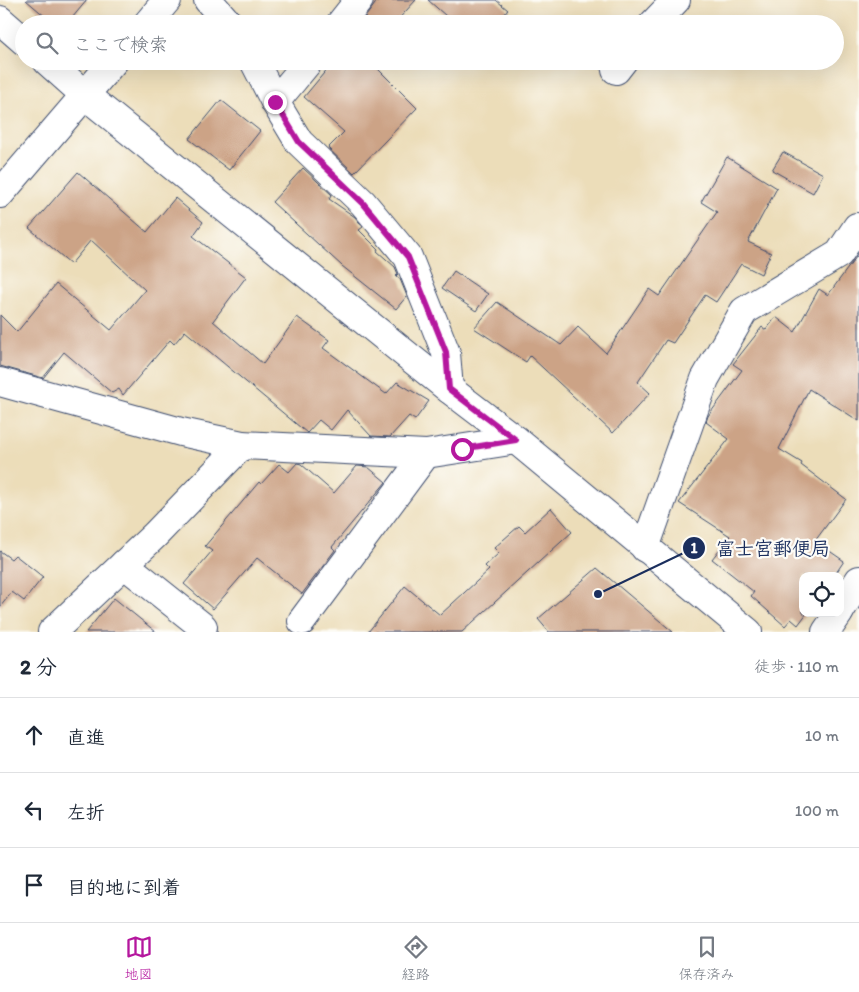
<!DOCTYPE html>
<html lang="ja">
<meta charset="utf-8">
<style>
body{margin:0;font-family:Itim,"Klee One",sans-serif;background:#f2f2f3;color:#1f2937}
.controls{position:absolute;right:15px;bottom:15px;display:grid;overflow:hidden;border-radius:10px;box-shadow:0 5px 20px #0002}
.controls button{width:45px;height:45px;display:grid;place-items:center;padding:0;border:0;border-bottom:1px solid #e0e1e3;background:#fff;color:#1f2937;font:25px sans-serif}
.stop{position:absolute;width:15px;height:15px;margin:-11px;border:4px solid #b5179e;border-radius:50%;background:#fff}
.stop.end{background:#b5179e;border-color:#fff;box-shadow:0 1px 5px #0008}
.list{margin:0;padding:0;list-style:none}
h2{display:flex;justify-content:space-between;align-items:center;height:65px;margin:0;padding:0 20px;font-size:21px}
h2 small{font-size:16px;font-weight:400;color:#747a83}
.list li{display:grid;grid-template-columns:32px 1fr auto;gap:15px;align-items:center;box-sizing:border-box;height:75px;padding:0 20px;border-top:1px solid #e0e1e3}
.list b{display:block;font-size:19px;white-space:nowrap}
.list em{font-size:16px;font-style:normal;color:#747a83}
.icon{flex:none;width:28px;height:28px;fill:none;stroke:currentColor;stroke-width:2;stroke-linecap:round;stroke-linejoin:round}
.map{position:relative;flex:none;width:859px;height:632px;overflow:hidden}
.search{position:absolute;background:#fff;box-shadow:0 5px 20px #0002;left:15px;right:15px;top:15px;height:55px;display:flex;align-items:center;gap:12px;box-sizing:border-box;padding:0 18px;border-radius:28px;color:#747a83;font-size:19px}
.sheet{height:290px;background:#fff}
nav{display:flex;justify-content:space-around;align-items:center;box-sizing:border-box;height:70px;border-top:1px solid #e0e1e3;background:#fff;font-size:14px;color:#747a83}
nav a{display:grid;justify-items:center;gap:2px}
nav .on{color:#b5179e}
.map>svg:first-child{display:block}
.building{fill:#cca386}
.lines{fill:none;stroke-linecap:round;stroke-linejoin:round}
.minor-casing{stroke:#3a496c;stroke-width:30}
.tertiary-casing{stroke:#3a496c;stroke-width:30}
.minor{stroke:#fff;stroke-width:28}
.tertiary{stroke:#fff;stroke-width:28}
.route{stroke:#b5179e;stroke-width:6}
.leader{fill:none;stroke:#1b2f5e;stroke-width:2}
.callout-dot{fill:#1b2f5e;stroke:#fdfcf7;stroke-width:2}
.mark-label{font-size:15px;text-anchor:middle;font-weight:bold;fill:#fff}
.callout-label{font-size:19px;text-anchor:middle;font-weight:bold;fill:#1b2f5e;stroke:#fdfcf7;stroke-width:4.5;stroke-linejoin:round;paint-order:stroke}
</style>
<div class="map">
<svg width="859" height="632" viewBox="0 0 859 632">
<rect width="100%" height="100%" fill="#fdfcf7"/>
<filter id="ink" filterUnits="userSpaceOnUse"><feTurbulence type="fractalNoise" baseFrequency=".02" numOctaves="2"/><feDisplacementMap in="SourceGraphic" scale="10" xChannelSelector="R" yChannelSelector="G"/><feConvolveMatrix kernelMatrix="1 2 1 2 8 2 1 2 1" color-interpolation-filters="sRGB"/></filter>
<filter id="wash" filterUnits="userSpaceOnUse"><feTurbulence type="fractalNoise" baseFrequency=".0096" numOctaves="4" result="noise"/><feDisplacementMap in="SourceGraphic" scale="20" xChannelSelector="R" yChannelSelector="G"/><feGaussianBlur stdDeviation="1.12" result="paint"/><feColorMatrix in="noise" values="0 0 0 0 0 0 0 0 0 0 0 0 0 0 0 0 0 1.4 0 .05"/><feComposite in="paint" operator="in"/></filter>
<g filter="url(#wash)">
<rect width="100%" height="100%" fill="#ecddb9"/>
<g id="blocks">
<!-- building -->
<g class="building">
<path d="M 26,0 L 87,0 L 67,24 L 54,24 Z"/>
<path d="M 378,0 L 416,0 L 394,24 L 360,24 Z"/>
<path d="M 428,0 L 496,0 L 508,10 L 496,24 L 455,24 Z"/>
<path d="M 334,61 L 382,61 L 377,68 L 417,108 L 354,173 L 328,148 L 344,132 L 304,97 Z"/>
<path d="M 221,100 L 260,131 L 229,170 L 189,139 Z"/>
<path d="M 783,152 L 823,174 L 813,193 L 772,170 Z"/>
<path d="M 727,157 L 777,188 L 748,242 L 771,253 L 761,274 L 741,264 L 716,302 L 705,295 L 673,343 L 666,340 L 638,382 L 650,393 L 613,433 L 530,356 L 526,362 L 474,328 L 497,302 L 561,345 L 578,327 L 606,353 L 649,289 L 659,296 L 717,212 L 701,202 Z"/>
<path d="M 303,168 L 332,195 L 329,199 L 355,217 L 363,227 L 359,230 L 378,249 L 377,251 L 395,267 L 398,274 L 396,276 L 400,279 L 407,296 L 396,309 L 342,266 L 272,202 Z"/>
<path d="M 78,172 L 147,232 L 175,198 L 203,222 L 193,236 L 246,277 L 213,321 L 263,364 L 297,317 L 329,340 L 323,348 L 386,394 L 397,382 L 429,401 L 415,420 L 409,416 L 390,437 L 371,436 L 347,410 L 331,430 L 319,420 L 307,433 L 185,331 L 174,344 L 170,340 L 123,395 L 119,389 L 112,393 L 64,352 L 43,378 L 0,366 L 0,315 L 17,332 L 56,284 L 111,330 L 145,290 L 91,240 L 71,264 L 29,228 Z"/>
<path d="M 859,253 L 859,421 L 809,389 L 779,449 L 802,463 L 801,465 L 846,499 L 815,541 L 844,561 L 834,576 L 803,576 L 803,613 L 807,613 L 798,625 L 791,619 L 785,626 L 751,596 L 754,592 L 712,559 L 730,536 L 679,503 L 729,439 L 706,422 L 708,416 L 742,370 L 733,364 L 762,327 L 766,330 L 776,317 L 795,332 L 819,289 L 828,295 Z"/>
<path d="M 454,271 L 488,294 L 476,311 L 442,288 Z"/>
<path d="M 297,463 L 301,464 L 334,493 L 357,466 L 368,467 L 386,482 L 332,547 L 335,550 L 302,594 L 257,558 L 213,609 L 184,584 L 212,551 L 205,546 L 259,482 L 261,484 L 279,464 L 289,472 Z"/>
<path d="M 551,508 L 572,532 L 462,632 L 368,632 L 405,586 L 440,615 L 489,570 L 485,566 L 499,553 L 494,548 L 519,526 L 525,532 Z"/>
<path d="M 0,551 L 11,559 L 15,555 L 43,577 L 24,601 L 12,592 L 0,607 Z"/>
<path d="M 597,568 L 673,632 L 549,632 L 538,619 Z"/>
<path d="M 114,598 L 156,632 L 86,632 Z"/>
</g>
</g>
</g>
<g filter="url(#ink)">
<use href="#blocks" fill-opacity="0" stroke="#3a496c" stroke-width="1"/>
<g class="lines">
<!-- minor casing -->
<g class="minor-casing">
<g id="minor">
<path d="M 208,0 L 229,24"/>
<path d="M 340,24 L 359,0"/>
<path d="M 653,24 L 676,0"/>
<path d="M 254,61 L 275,102 L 299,142 L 363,203 L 408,257 L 446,353 L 449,389"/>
<path d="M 616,70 L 623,61"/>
<path d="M 275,102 L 309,61"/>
<path d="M 0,382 L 181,432 L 242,445 L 426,454 L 516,440"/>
<path d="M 645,548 L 705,379 L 744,311 L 839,254 L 857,227"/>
<path d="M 124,564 L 203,627"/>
<path d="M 840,611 L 859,580"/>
<path d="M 302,621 L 426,454"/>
<path d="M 52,632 L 155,535 L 242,445"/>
<path d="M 826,632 L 839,613"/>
</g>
</g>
<!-- tertiary casing -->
<g class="tertiary-casing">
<g id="tertiary">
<path d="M 0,20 L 24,41"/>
<path d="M 147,24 L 167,0"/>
<path d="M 47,61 L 85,95 L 449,389 L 516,440 L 748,632"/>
<path d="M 0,194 L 114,61"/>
</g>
</g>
<!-- minor -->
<use href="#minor" class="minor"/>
<!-- tertiary -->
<use href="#tertiary" class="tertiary"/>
</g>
</g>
<g class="lines" filter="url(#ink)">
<!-- route -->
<path class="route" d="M 275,102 L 299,142 L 363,203 L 408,257 L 446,352 L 449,389 L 516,440 L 462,449"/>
</g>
<!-- callouts -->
<path class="leader" d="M598 594L694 548"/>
<g class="callout-dot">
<circle cx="598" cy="594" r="5"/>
<circle cx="694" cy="548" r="12"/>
</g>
<g class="mark-label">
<text x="694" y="553">1</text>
</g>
<g class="callout-label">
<text x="773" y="555">富士宮郵便局</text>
</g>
</svg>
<div class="controls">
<button><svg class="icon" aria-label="locate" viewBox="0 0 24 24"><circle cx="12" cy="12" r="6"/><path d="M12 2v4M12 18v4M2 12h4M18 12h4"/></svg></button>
</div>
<div class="stop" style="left:462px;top:449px"></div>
<div class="stop end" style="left:275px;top:102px"></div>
<div class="search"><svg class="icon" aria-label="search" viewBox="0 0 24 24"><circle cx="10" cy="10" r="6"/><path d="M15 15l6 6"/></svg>ここで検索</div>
</div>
<section class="sheet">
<h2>2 分<small>徒歩 · 110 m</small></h2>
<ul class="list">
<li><svg class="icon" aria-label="ahead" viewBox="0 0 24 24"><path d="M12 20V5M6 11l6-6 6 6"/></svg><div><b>直進</b></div><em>10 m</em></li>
<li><svg class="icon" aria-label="left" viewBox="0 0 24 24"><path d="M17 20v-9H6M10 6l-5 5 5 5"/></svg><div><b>左折</b></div><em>100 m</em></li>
<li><svg class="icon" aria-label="arrive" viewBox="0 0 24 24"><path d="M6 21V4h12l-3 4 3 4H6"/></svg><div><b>目的地に到着</b></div></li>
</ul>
</section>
<nav>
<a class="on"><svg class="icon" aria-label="map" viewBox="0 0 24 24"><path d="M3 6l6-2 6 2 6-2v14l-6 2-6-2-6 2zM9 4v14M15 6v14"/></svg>地図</a>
<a><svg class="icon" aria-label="directions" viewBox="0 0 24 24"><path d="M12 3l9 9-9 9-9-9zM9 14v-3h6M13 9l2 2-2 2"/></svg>経路</a>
<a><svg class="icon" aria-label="saved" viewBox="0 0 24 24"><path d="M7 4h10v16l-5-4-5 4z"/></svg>保存済み</a>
</nav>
